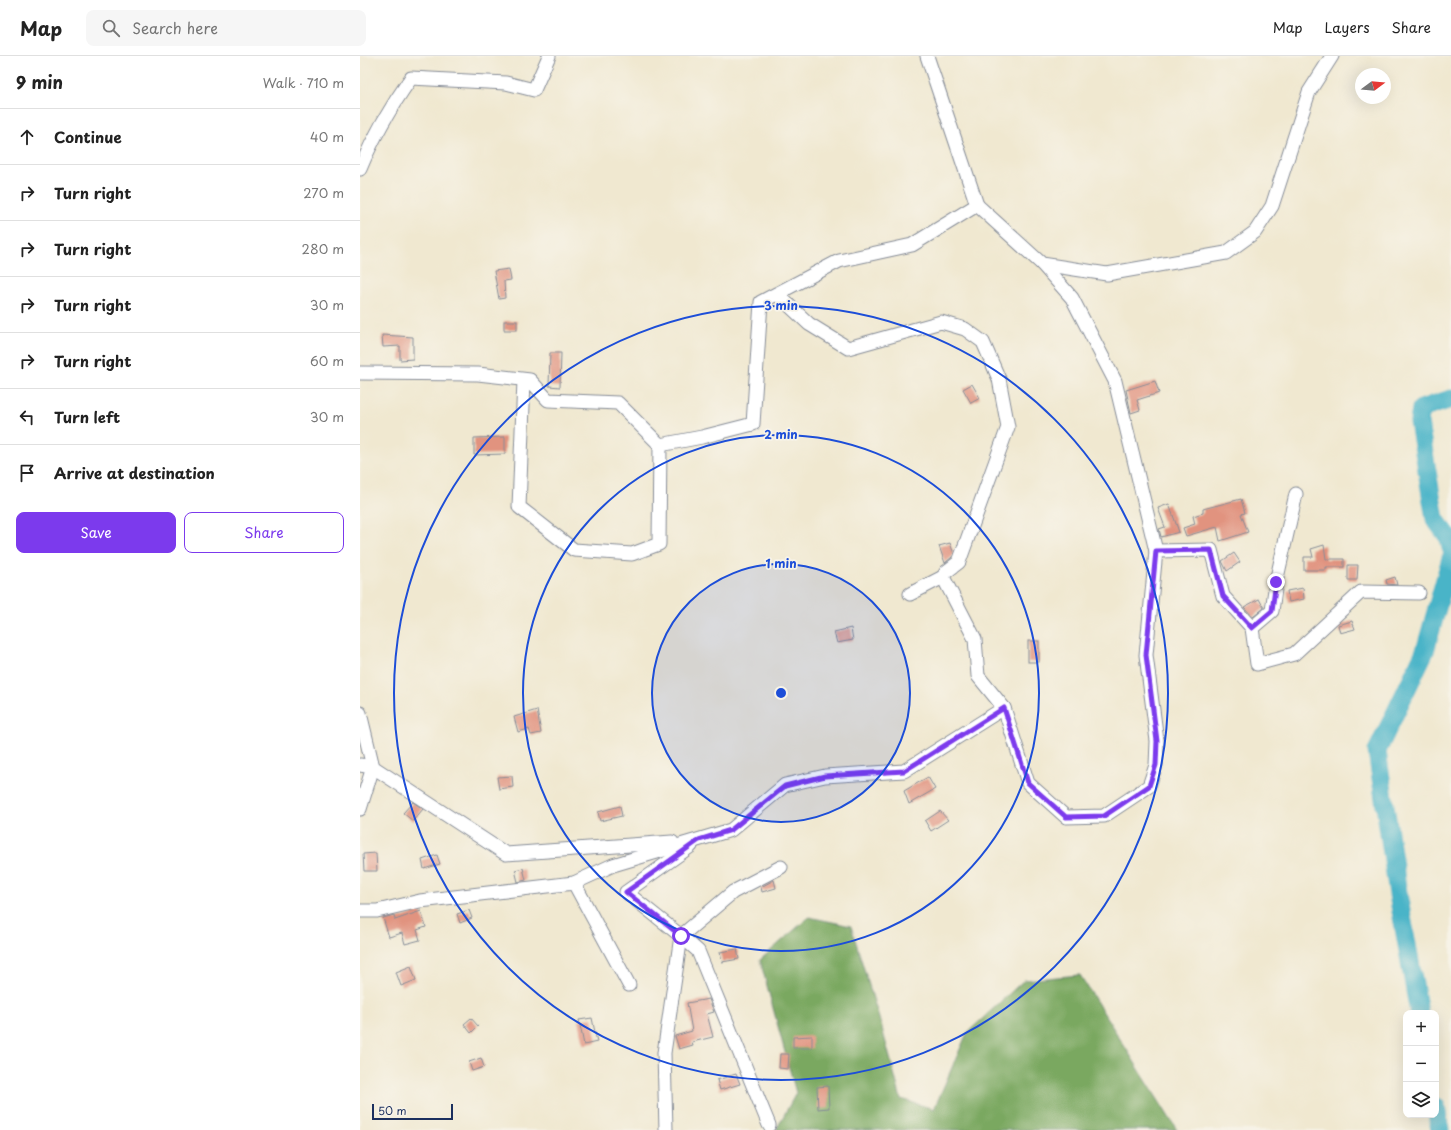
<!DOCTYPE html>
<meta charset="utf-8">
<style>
body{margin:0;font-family:"Playpen Sans",sans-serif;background:#f6f6f6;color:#222}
.controls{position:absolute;right:12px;bottom:12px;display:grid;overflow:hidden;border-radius:8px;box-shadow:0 4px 16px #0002}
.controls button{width:36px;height:36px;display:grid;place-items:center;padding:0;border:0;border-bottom:1px solid #e0e0e0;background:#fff;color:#222;font:20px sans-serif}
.compass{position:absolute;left:995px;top:12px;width:36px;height:36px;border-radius:50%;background:#fff;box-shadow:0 4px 16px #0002;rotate:74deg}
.scale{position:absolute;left:12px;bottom:10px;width:81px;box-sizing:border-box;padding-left:4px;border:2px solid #1b2f5e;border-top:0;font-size:11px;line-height:14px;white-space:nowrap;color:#1b2f5e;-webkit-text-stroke:3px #f7f3e8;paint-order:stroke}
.stop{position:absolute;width:12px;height:12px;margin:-9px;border:3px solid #7c3aed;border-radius:50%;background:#fff}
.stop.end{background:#7c3aed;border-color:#fff;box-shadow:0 1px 4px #0008}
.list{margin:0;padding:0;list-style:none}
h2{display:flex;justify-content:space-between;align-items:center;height:52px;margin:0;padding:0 16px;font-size:17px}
h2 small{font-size:13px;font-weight:400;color:#767676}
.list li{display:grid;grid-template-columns:26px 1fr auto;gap:12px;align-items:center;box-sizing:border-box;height:56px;padding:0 16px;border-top:1px solid #e0e0e0}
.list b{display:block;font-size:15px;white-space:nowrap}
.list em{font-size:13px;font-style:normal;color:#767676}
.actions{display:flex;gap:8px;padding:12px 16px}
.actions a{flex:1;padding:9px 0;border:1px solid #7c3aed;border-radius:8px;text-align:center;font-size:14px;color:#7c3aed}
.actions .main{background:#7c3aed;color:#fff}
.icon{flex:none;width:22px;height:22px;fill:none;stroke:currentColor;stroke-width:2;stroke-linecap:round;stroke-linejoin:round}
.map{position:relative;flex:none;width:1091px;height:1074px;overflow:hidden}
header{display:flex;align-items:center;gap:24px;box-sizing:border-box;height:56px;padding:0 20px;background:#fff;border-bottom:1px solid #e0e0e0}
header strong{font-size:19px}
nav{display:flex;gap:22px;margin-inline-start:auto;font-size:14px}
.search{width:280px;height:36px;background:#f6f6f6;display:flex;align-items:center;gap:10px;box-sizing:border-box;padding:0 14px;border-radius:8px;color:#767676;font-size:15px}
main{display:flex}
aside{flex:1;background:#fff}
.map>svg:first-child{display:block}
.forest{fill:#7aa861;stroke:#4a6c60}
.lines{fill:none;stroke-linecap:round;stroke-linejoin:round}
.river{stroke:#4ab4c8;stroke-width:19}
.building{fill:#e1937f}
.street-casing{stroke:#868c97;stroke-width:15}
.street{stroke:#fff;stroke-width:13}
.route{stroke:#7c3aed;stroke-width:5}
.ring{fill:none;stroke:#1d4ed8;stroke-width:2}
.centre{fill:#1d4ed8;stroke:#f7f3e8;stroke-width:2}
.ring-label{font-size:12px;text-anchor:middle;font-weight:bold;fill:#1d4ed8;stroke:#f7f3e8;stroke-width:3.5;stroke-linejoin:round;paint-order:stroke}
</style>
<header>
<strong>Map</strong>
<div class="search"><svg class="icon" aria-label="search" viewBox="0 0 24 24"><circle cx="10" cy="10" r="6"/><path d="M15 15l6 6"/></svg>Search here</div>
<nav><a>Map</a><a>Layers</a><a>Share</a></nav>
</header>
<main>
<aside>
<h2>9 min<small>Walk · 710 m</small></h2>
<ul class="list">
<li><svg class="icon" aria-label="ahead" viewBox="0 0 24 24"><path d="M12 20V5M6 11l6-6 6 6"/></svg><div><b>Continue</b></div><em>40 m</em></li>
<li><svg class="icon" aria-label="right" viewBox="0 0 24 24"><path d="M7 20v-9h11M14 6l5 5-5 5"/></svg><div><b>Turn right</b></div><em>270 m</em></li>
<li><svg class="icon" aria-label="right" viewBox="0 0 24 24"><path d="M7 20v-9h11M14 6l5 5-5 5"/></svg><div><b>Turn right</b></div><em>280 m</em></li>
<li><svg class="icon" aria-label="right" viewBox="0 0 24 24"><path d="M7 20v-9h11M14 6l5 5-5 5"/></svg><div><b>Turn right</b></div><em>30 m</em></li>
<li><svg class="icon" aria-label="right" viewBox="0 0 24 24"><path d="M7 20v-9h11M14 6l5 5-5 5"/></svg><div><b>Turn right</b></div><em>60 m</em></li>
<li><svg class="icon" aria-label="left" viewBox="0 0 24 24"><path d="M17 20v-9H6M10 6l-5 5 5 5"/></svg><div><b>Turn left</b></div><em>30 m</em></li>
<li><svg class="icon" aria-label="arrive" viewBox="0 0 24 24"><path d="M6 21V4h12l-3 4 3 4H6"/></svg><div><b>Arrive at destination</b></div></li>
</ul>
<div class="actions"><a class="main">Save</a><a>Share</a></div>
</aside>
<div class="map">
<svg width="1091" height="1074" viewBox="0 0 1091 1074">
<rect width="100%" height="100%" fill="#f7f3e8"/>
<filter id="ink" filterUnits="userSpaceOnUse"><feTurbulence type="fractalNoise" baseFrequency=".025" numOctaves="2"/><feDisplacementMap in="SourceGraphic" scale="8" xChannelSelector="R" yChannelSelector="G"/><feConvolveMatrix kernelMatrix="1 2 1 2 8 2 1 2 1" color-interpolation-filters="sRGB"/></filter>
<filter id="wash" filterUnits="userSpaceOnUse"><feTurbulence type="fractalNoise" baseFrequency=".012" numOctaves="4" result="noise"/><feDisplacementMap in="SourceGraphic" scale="16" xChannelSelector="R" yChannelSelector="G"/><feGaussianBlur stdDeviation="0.9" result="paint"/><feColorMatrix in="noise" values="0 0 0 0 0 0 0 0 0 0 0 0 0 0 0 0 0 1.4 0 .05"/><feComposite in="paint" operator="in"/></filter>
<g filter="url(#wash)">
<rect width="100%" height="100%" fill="#f0e8d0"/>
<!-- forest -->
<path class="forest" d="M 449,861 L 491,870 L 522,972 L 541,1043 L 574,1053 L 607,977 L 664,924 L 720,919 L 817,1074 L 416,1074 L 436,1037 L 400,904 Z"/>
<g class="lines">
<!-- river -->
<g class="river">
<path d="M 1091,343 L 1061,353 L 1059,366 L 1075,463 L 1089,482 L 1091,492"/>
<path d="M 1059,957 L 1038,838 L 1017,695 L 1065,595 L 1091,502"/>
<path d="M 1076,1051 L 1080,1074"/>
</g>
</g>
<g id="blocks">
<!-- building -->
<g class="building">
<path d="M 149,213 L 151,224 L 144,225 L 145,242 L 139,243 L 134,215 Z"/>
<rect x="144" y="265" width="13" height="9"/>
<path d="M 22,279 L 53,281 L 53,303 L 40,304 L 40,290 L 23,291 Z"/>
<path d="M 190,297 L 201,297 L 200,331 L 189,330 Z"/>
<path d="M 795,325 L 799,337 L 777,344 L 780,354 L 771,357 L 766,334 Z"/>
<path d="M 612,328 L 620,342 L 611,347 L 603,333 Z"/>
<path d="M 145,381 L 145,398 L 114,399 L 114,382 Z"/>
<path d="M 881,443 L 885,457 L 881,458 L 888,476 L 860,485 L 857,471 L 826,480 L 823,472 L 835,468 L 833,460 L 843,457 L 843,453 Z"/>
<path d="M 809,448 L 819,476 L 801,481 L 799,473 L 805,471 L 798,452 Z"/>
<path d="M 590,487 L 594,498 L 592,501 L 585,507 L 579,490 Z"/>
<path d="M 964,489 L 966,503 L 984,503 L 984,511 L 966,511 L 966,514 L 944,514 L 944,501 L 953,501 L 951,493 Z"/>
<path d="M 874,497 L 880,506 L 867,515 L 862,505 Z"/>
<path d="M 988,509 L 998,509 L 997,524 L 988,524 Z"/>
<path d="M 1035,521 L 1037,529 L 1027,528 L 1026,524 Z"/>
<path d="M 943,532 L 944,543 L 929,546 L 927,535 Z"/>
<path d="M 899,543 L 904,552 L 893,561 L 884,551 Z"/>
<path d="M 992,565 L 995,573 L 980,577 L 978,569 Z"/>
<path d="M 491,572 L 493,584 L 477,587 L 474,576 Z"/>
<rect x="668" y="585" width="11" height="21"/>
<path d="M 177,654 L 181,677 L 171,679 L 169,673 L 158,676 L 154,661 Z"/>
<path d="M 152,720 L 153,731 L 139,733 L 137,721 Z"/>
<path d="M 568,721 L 575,733 L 549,748 L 544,735 Z"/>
<path d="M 53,746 L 63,753 L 53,765 L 43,757 Z"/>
<path d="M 260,750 L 262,760 L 240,765 L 238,756 Z"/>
<path d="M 580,755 L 588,764 L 571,775 L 565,765 Z"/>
<path d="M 16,797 L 17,815 L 4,815 L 3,798 Z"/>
<path d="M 77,799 L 80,808 L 64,813 L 62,804 Z"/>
<path d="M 163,812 L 166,824 L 158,826 L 155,814 Z"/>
<path d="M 414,824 L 416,832 L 402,836 L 401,831 Z"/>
<path d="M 109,854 L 112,862 L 100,867 L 97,858 Z"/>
<path d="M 61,855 L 66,871 L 57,874 L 60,884 L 45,888 L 42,877 L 29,881 L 23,862 L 34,859 L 35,864 Z"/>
<path d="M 377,893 L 379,903 L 362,906 L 360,896 Z"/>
<path d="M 51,910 L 56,924 L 41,930 L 36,916 Z"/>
<path d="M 349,943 L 354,956 L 347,958 L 353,981 L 332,986 L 333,989 L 319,993 L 315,980 L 332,975 L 327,947 Z"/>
<path d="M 111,962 L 118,970 L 111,977 L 104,968 Z"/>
<path d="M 232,962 L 237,986 L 224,989 L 219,964 Z"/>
<path d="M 452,980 L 452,992 L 433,992 L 433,981 Z"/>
<path d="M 420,998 L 429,998 L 428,1013 L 419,1012 Z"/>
<path d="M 121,1002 L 124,1011 L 112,1015 L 109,1006 Z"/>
<path d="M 376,1018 L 380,1028 L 360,1034 L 357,1024 Z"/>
<path d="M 468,1030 L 469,1052 L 458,1053 L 457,1031 Z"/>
</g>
</g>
</g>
<g filter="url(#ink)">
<use href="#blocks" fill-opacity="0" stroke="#868c97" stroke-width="1"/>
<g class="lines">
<!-- street casing -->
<g class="street-casing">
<g id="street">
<path d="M 567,0 L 617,149"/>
<path d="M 0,113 C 14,79 30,52 51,22 L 146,27 L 174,34 L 189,0"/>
<path d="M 682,208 L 712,242 L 755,325 L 796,495"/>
<path d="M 417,238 L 449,268 L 488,292 L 581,266 L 605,273 L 623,286 L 639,323 L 648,371 L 599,506 L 586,516 L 583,521"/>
<path d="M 0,317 L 118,318 L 170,324 L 188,344 L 258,347 L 300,389 L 342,381 L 393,368 L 401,246 L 479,205 L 552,189 L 617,149 L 682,208 L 747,218 L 866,197 L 895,176 L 912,150 L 949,36 L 972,0"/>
<path d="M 164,324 L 159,451 L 214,494 L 272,498 L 299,488 L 300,389"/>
<path d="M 892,572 L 897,608 L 934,598 L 1001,536 L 1059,537"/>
<path d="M 644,652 L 668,727 L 706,761 L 744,760 L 789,730 L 796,709 L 797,685 L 786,599 L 796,495 L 851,494 L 863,540 L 892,572 L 912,555 L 916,526 L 936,438"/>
<path d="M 0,657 L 13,711 L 0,753"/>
<path d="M 0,709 L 13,711 L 146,798 L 312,786"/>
<path d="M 214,827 L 269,929"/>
<path d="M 0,855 L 17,855 L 60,845 L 214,827 L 253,809 L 371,774 L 425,729 L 465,720 L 544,715 L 644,652 L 618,620 L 615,583 L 583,521 L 550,538"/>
<path d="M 409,1069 L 338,895 L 321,880 L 373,836 L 421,811"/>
<path d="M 306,1074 L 304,997 L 321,880 L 266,836 L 331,790"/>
</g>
</g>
<!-- street -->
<use href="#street" class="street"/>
</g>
</g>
<g class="lines" filter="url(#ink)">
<!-- route -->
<path class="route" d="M 321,880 L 266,836 L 339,784 L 371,774 L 425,730 L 465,720 L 544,715 L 644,652 L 668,727 L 706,761 L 744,760 L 789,730 L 796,709 L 797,685 L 786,599 L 796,495 L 851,494 L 863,540 L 892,572 L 912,555 L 916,526"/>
</g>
<!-- distance rings -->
<circle cx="421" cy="637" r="129" fill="#1d4ed8" fill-opacity=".12"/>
<g class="ring">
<circle cx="421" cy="637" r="129"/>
<circle cx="421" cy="637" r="258"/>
<circle cx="421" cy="637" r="387"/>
</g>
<circle cx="421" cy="637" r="6" class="centre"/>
<g class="ring-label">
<text x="421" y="254">3 min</text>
<text x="421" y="383">2 min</text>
<text x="421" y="512">1 min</text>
</g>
</svg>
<div class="controls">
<button>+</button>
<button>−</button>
<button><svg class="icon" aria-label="layers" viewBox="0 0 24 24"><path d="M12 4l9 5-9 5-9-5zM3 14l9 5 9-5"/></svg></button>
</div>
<svg class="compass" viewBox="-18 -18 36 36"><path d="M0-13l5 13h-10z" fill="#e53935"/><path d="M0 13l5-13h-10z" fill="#767676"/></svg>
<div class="scale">50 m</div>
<div class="stop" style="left:321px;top:880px"></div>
<div class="stop end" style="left:916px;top:526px"></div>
</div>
</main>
